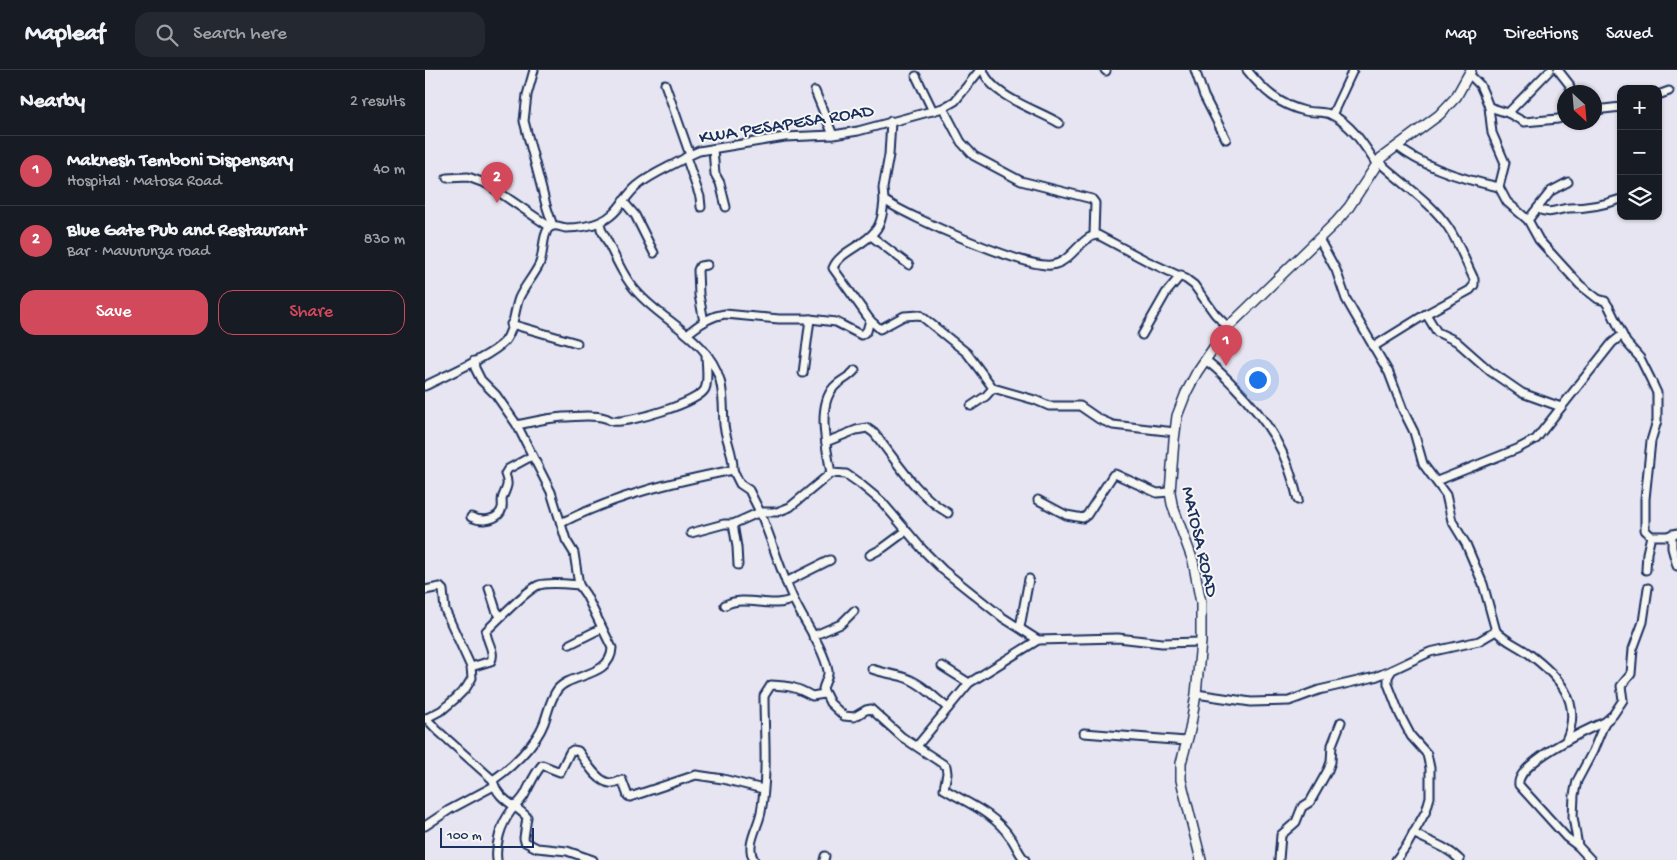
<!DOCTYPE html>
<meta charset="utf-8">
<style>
body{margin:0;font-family:"Gochi Hand",sans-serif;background:#242831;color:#f1f3f6}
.controls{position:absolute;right:15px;top:15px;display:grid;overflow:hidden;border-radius:10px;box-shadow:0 1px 4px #0004}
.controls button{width:45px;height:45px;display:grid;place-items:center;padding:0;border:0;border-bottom:1px solid #363941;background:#171b24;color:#f1f3f6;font:25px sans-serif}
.compass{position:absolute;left:1132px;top:15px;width:45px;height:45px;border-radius:50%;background:#171b24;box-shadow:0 1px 4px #0004;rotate:154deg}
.scale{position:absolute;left:15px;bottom:12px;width:94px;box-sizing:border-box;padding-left:5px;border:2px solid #1b2f5e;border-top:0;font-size:14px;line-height:18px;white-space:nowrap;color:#1b2f5e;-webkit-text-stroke:4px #f6f6f2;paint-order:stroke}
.you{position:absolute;left:832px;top:309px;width:18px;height:18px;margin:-12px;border:4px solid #fff;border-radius:50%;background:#1a73e8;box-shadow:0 0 0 8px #1a73e833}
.badge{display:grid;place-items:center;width:32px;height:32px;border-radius:50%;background:#d1495b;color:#fff;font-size:16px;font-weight:700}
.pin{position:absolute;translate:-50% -41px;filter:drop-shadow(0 1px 2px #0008)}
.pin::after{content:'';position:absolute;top:26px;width:18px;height:15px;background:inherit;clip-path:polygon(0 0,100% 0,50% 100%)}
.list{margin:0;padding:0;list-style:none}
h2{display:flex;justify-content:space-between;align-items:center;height:65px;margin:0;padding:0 20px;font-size:21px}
h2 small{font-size:16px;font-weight:400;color:#9ea1a6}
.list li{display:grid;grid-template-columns:32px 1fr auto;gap:15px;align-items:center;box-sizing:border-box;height:70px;padding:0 20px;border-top:1px solid #363941}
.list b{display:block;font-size:19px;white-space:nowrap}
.list p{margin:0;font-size:16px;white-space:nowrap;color:#9ea1a6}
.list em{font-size:16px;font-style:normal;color:#9ea1a6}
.actions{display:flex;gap:10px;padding:15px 20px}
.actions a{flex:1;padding:11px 0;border:1px solid #d1495b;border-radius:15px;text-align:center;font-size:18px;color:#d1495b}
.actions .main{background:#d1495b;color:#fff}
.icon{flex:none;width:28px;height:28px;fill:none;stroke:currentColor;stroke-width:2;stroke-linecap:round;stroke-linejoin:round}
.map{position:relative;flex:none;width:1252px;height:790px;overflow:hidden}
header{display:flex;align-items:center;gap:30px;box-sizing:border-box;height:70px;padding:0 25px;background:#171b24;border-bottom:1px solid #363941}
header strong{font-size:24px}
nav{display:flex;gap:28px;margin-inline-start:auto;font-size:18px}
.search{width:350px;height:45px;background:#242831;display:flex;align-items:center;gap:12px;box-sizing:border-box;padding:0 18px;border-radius:15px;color:#9ea1a6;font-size:19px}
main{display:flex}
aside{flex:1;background:#171b24}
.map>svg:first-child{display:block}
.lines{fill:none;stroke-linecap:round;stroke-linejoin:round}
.minor-casing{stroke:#1b2f5e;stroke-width:11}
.tertiary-casing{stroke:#1b2f5e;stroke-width:12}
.minor{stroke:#f6f6f2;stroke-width:7}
.tertiary{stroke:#f6f6f2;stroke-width:9}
.labels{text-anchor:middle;stroke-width:4;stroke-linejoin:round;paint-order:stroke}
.street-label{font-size:19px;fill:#1b2f5e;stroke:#f6f6f2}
</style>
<header>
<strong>Mapleaf</strong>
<div class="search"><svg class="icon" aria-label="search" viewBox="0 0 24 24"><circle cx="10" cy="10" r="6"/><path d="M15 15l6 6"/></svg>Search here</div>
<nav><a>Map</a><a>Directions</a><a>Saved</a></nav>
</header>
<main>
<aside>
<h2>Nearby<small>2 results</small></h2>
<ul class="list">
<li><span class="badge">1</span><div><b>Maknesh Temboni Dispensary</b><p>Hospital · Matosa Road</p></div><em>40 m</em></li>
<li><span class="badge">2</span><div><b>Blue Gate Pub and Restaurant</b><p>Bar · Mavurunza road</p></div><em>830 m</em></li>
</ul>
<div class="actions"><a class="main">Save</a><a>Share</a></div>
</aside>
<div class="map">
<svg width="1252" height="790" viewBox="0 0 1252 790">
<rect width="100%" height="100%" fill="#e6e5f1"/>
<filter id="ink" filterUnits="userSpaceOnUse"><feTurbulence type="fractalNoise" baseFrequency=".02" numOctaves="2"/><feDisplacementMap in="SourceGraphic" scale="10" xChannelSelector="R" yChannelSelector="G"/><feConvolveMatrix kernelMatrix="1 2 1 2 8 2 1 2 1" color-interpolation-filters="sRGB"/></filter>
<g filter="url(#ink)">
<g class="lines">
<!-- minor casing -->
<g class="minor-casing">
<g id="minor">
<path d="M 109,0 L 102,25 L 99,51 L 121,135 L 128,156"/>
<path d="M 558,0 C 567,27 611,39 634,53"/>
<path d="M 680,0 L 681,1"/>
<path d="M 770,0 L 779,26 L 801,69"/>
<path d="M 822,0 C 838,20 854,35 880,41 C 889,43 899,41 907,45 C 927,55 939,75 951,93"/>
<path d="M 1133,0 L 1144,14 L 1146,22"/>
<path d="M 1044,4 L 1055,15 L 1059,24 L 1064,37 L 1067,63 L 1080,93 L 1074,117 L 1082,132 L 1103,150 L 1114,170 L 1124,181 L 1155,215 L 1173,229 L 1180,231 L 1184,237 L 1201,272 L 1215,288 L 1226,310 L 1232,323 L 1232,351 L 1226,371 L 1220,429 L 1220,460 L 1226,466 L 1222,483 L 1221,500"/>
<path d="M 491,6 L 508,41"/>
<path d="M 240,14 L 265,85"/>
<path d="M 390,21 L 408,65"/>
<path d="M 1233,25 L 1244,21"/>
<path d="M 1064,37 L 1083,43 L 1099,52 L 1133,49 L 1140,46"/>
<path d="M 518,38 L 536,72 L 549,86 L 596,111 L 667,129 L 670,133 L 669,165"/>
<path d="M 1170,40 L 1196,37"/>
<path d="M 1083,43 L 1125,0"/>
<path d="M 907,45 L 928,0"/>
<path d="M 466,51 L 464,85 L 458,118 L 459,130 C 483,147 600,198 626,195 C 647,193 655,166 673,165 L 724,192 L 761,209 L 769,215 L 790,244 L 803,257"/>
<path d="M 972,76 C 998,97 1041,110 1074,117"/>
<path d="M 288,79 L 290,104 L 295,113 L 301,137"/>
<path d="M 261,87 L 275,127 L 276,137"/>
<path d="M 22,108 L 43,107 L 62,114 L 125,157"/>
<path d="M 459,130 C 458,140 457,153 450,161 C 439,176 415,181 408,198 L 445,250 L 455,259 L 479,246 L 495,245 L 542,283 L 568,318 L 610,330 L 624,336 L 655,336 L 674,349 L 688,355 L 750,362"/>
<path d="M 198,131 L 210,145 L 229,183"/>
<path d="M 1113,139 C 1126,145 1132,139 1144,138 C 1162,138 1179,135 1196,129"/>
<path d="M 1103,150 L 1126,121 L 1143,112"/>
<path d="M 446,166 L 484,195"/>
<path d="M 894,169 L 911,200 L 921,229 L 929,243 L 964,303 L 978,340 L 989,362 L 998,394 L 1021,425 L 1027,451 L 1041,474 L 1058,514 L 1071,561 L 1054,571 L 1005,582 L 967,600 L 963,607 L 963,614 L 975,645 L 986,666 L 1002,684 L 1005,698 L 1005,727 L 1001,741 L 982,775 L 971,790"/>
<path d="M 1001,244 L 1012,262 L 1031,271 L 1065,301 L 1097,323 L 1136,337"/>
<path d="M 279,252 L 274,225 L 273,200 L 275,196 L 282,195"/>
<path d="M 86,254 L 152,273"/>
<path d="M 262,264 C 274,255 284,246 300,244 L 354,249 L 385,249 L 411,252 L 436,265 L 442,261 L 445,250"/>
<path d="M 717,265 L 741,223 L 756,205"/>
<path d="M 948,277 L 1001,244 L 1045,220 L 1049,215 L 1049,209 C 1040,191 1034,173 1023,157 C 1005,131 976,113 953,91"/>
<path d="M 780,290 C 791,297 800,307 809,316 C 844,352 862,381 873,430"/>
<path d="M 49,291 L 50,298 L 56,310 L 71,325 L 92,355 L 126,422 L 141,470 L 149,483 L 154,515 L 161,525 L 187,578 C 186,608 144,603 132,620 C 125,630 123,642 119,653 C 111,674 86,698 68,710"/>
<path d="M 378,303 L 385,249"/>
<path d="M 0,316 C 19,306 67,286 80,271 C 89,260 89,241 94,228 C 99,217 108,207 114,195 C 119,185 117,167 123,159 C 128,153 135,157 141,158 C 152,158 165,156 175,152 C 193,145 198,128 212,116 C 227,103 248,96 265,85 L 274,81 L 360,67 L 408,65 L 433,61 L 518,38 L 530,31 L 555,0"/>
<path d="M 546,336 L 561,326 L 568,318"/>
<path d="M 92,355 C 107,352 122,348 138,347 C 150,347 168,344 180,348 C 182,348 185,351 187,351 C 202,354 273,333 280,319 C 284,310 281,294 281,284"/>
<path d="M 401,372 L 431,360 L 442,358 L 449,363 C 472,391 490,424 523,443"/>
<path d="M 308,400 L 315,414 L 324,420 L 335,442 L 352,442 L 365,437 L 406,403 L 421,404 L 434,413 L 457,432 L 498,480 L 518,500 L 577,547 L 613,570"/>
<path d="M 406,403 C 402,380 391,336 409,317 C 415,310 424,308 430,300"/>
<path d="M 1012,411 L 1092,379 L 1111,369 L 1187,273 L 1197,265"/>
<path d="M 613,430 L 641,445 L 658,448 L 662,445 L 688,405 L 690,404 L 732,423 L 745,422"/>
<path d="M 46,447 C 56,452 74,451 77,438 C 78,434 76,430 78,426 C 82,417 84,414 80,404 L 83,399 L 107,386"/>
<path d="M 136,453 C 192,425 247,412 308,400 C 309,385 301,371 299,355 C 298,340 299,325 295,310 C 283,268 238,252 212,222 C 197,206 187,179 176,159 L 175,152"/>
<path d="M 308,454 L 312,477 L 313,495"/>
<path d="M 266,463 L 299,454 L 308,454 L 335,442 C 347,470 355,500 368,528 C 378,551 398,576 403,601 C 404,607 399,613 398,619 L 405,633 L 419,646 L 429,647 L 441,640 L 446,639 L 477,667 L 521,696 L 522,703 L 519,719 C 542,733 569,743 585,767 C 591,774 593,783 600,790"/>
<path d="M 1247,464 L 1247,478 L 1252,496"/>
<path d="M 1226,466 L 1242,466 L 1252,463"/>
<path d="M 445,485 L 458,478 L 481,461"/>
<path d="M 361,512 L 405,490"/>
<path d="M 64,518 L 71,540 L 75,546"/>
<path d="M 0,520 L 15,517 L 18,520 L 20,540 L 46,597 L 47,608 L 41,618 L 30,629 L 17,640 L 0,649"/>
<path d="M 300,535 C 322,524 346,540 368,529"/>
<path d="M 595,557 L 604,509"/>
<path d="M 1071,561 C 1080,571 1092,575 1103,583 C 1132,605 1159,631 1141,670"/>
<path d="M 388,566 L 416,554 L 429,541"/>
<path d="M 145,574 L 177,558"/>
<path d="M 517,596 L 544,613"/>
<path d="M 46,597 L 66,591 C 71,582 61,571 61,561 C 72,551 102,519 114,515 C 126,512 141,514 154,515"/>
<path d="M 447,599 C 458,603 468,604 478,607 C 494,611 510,628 523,638"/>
<path d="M 771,624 L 826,632 L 864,631 L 894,620 L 950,607 L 967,600"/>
<path d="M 1,648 L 12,660 L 68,710 C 72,730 90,734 102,747 L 99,768 L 100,772 L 112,778 L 142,781 L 168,790"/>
<path d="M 659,663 L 761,671"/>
<path d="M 492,676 L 544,613 L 613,570 L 693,568 L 737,573 L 776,572"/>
<path d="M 0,756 L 24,740 L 69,716"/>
<path d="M 988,763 C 1004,772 1022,776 1035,790"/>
<path d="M 1153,776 L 1141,767 L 1094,715 C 1090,694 1162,659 1180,652"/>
<path d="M 72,790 C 70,774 76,754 86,741 C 90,736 95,732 99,726 C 105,715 109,704 117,695 L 135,702 L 145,682 L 148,680 L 153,681 C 160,690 172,712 185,713 C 189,714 194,711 197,710 L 203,726 L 205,727 L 271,705 L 298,709 L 338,719"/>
<path d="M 329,790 C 320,775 333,758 336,742 C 343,705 339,664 339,626 L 346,615 C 365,616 371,617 387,626 L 399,624"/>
<path d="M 399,790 L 400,786"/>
<path d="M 854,790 L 856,765 L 871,752 L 877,737 L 885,732 L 903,700 L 906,692 L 907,675 L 916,652"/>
<path d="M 1166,790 L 1153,776 L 1148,747 L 1149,725 L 1152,711 L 1168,681 L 1180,652 L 1188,645 L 1198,630 L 1196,616 L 1206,604 L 1208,579 L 1218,552 L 1223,518"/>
</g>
</g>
<!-- tertiary casing -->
<g class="tertiary-casing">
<path id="tertiary" d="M 776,790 L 756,710 L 756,693 L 765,660 L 771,624 L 776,572 L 776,533 L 768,491 L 747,434 L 745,422 L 749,370 L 752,346 L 761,323 L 772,302 L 803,257 L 912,151 L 924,137 L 956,88 L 1014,45 L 1031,27 L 1046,0"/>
</g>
<!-- minor -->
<use href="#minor" class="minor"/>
<!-- tertiary -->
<use href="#tertiary" class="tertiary"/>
</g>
</g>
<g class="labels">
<!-- street labels -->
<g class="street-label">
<text transform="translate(361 52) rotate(-9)" y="7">KWA PESAPESA ROAD</text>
<text transform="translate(777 471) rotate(77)" y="7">MATOSA ROAD</text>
</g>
</g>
</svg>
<div class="controls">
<button>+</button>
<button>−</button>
<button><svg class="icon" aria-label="layers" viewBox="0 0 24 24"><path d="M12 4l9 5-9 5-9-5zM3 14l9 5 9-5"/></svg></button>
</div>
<svg class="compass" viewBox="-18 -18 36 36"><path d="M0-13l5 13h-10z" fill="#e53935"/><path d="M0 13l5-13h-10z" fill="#9ea1a6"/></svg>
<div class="scale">100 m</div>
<div class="you"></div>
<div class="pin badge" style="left:801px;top:296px">1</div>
<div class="pin badge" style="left:72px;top:133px">2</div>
</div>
</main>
